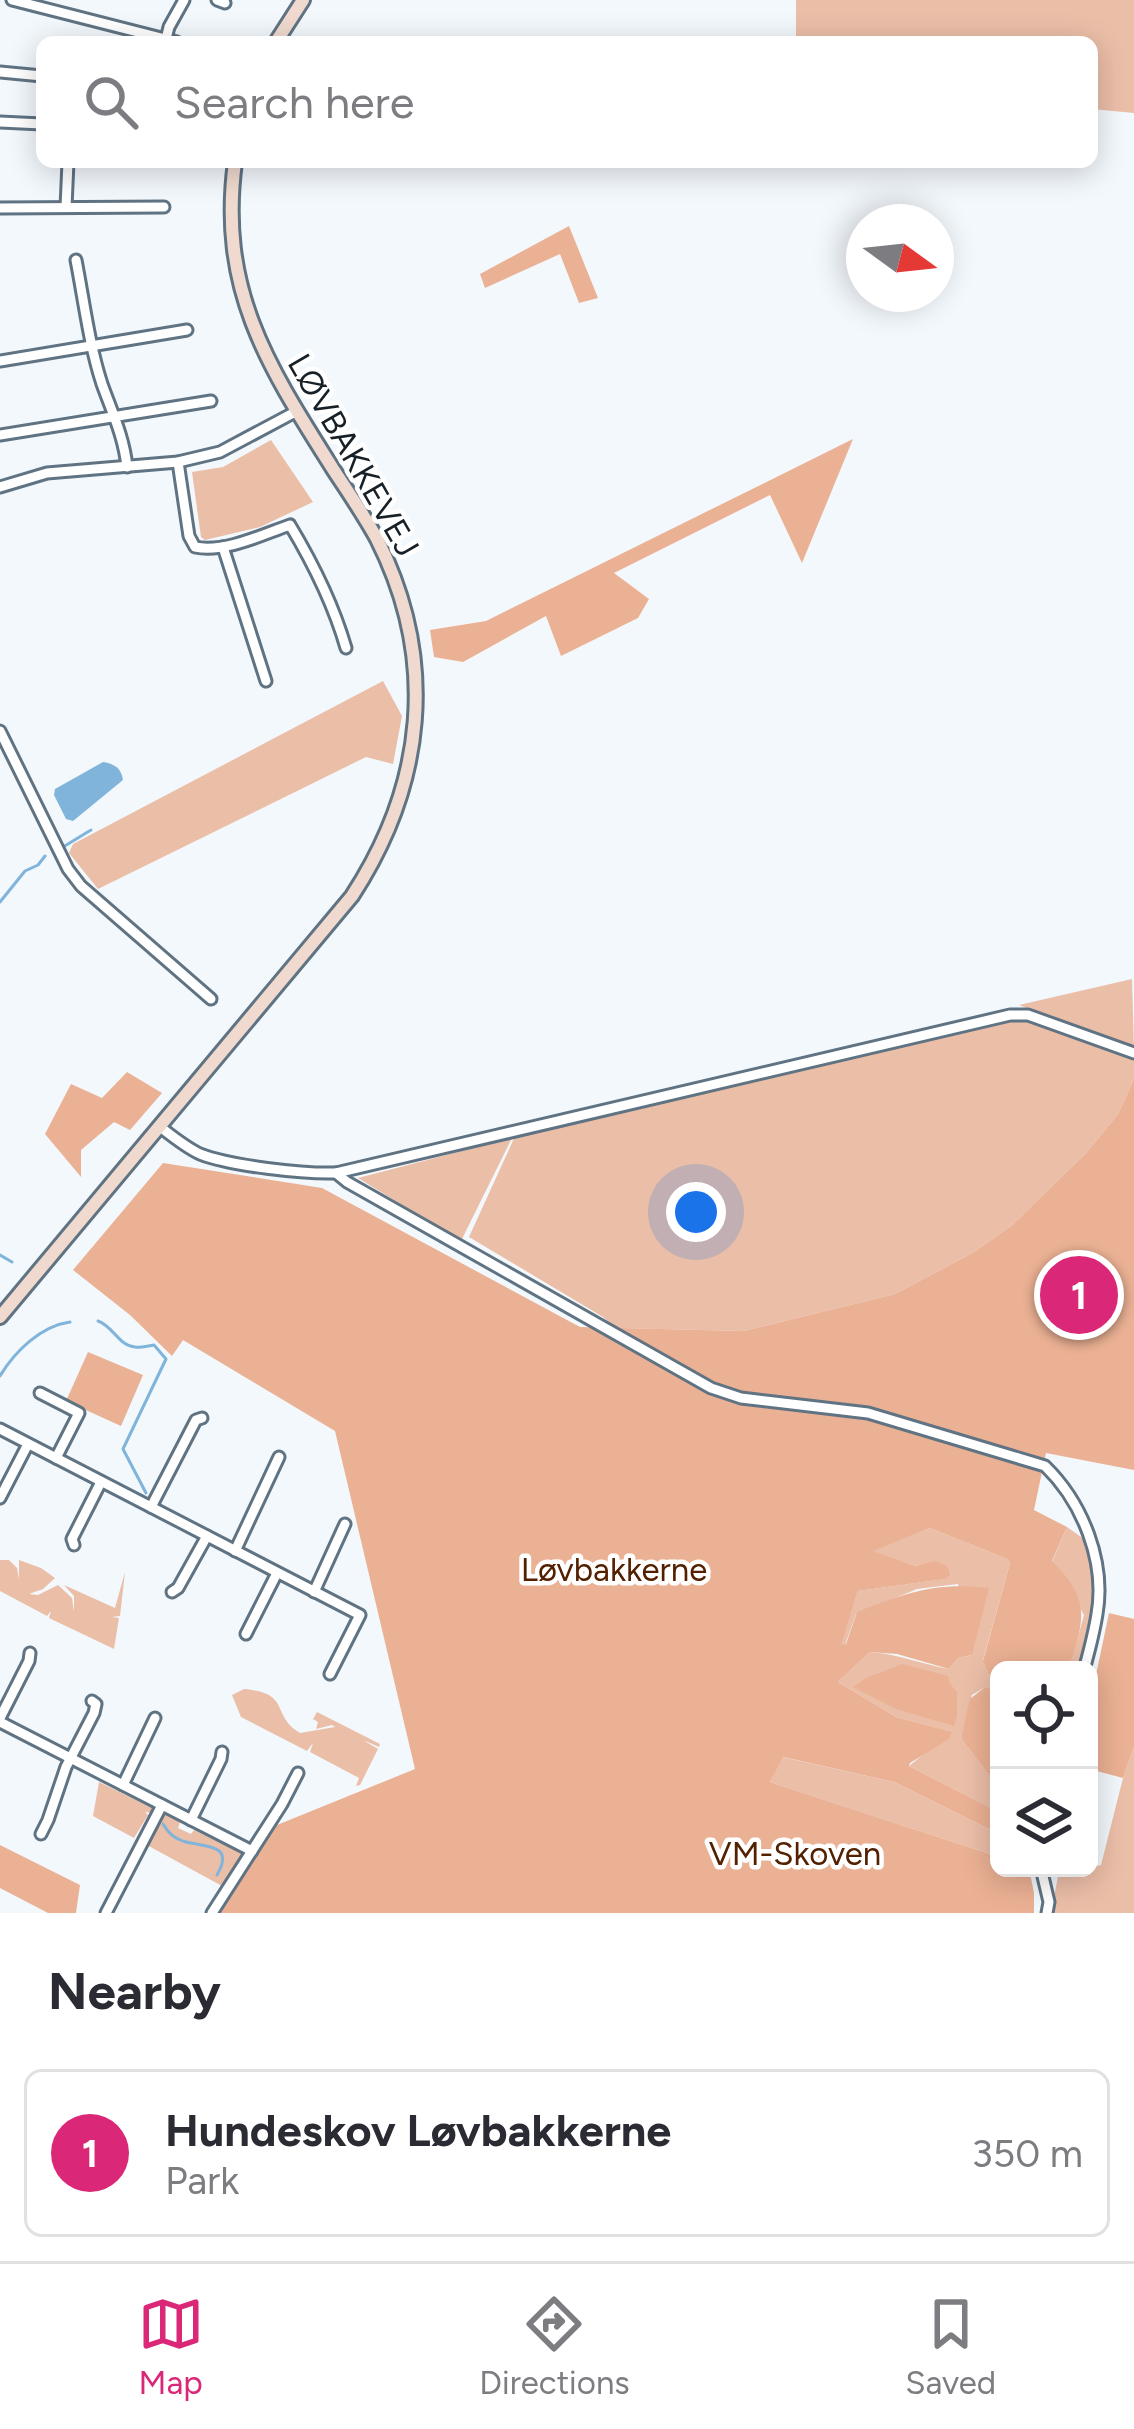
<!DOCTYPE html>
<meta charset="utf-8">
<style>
body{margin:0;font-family:Figtree,sans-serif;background:#f7f7f7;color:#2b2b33}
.controls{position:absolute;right:36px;bottom:36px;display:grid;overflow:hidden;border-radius:18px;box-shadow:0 6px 30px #0003}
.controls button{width:108px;height:108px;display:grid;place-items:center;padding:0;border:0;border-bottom:3px solid #e1e1e2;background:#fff;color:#2b2b33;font:60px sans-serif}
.compass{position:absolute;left:846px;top:204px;width:108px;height:108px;border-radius:50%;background:#fff;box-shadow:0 6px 30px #0003;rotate:105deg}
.you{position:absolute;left:696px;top:1212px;width:42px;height:42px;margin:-30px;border:9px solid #fff;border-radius:50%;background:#1a73e8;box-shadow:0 0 0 18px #1a73e833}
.badge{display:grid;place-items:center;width:78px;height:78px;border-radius:50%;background:#db2777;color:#fff;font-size:39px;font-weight:700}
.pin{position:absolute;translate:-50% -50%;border:6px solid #fff;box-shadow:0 3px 12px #0006}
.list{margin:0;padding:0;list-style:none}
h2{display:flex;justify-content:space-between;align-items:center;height:156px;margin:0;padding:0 48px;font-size:51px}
h2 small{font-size:39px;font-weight:400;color:#7c7c81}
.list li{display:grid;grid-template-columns:78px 1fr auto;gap:36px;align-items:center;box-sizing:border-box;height:168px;margin:0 24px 24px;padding:0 24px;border:3px solid #e1e1e2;border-radius:18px}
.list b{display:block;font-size:45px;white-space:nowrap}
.list p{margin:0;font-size:39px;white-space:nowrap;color:#7c7c81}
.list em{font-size:39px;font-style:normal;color:#7c7c81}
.icon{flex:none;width:66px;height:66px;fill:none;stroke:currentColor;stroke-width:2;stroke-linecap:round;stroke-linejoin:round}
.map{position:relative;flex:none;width:1134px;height:1913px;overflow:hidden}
.search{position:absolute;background:#fff;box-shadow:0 6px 30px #0003;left:36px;right:36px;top:36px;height:132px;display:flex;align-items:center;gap:30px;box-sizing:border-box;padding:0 42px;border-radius:18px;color:#7c7c81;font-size:45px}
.sheet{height:348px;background:#fff}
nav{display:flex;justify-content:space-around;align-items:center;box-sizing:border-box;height:168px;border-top:3px solid #e1e1e2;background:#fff;font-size:33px;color:#7c7c81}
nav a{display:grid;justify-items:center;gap:6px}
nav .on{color:#db2777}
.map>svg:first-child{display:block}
.green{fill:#ebbea8}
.forest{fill:#ebb194}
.water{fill:#80b4db}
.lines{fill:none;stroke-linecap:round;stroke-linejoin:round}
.stream{stroke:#80b4db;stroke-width:3}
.street-casing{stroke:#5f7383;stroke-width:15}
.secondary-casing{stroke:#5f7383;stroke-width:18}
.street{stroke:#fff;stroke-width:9}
.secondary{stroke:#f0dacf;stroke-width:12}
.labels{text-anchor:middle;stroke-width:9;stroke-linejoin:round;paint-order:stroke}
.street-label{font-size:33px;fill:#172026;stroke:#fff}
.park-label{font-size:33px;fill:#532000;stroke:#fff}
</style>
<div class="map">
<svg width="1134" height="1913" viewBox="0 0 1134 1913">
<rect width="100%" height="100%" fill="#f3f8fc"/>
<!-- green -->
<g class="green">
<path d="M 796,0 L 1134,0 L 1134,113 L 1092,109 L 1092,42 L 796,42 Z"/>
<path d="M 271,440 L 313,502 L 260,527 L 205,540 L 201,537 L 192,472 L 223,467 Z"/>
<path d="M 383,681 L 402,716 L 393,764 L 366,757 L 98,889 L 69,853 L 73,844 Z"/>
<path d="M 1132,979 L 1134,1050 L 1019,1005 Z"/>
<path d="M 1028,1019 L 1134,1059 L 1134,1079 L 1118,1114 L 1087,1152 L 1011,1226 L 974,1252 L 895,1294 L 744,1331 L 616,1328 L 603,1317 L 469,1237 L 516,1134 L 1015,1020 Z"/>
<path d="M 512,1138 L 461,1241 L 358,1178 Z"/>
<path d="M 1067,1527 L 1084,1539 L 1095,1579 L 1091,1617 L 1078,1670 L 1069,1670 L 1084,1615 L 1052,1562 Z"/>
<path d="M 930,1528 L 1007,1559 L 1010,1563 L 983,1660 L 989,1675 L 999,1678 L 999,1691 L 985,1687 L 972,1695 L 961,1738 L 999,1789 L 999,1812 L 909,1766 L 951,1732 L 896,1717 L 838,1682 L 870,1652 C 898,1654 922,1664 949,1669 L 958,1658 L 972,1655 L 958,1584 L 917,1589 L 856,1614 L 845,1645 L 840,1646 L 858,1591 L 944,1579 L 951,1575 L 948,1566 L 934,1562 L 916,1566 L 871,1551 Z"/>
<path d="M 9,1560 L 17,1568 L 19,1579 L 19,1560 L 41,1568 L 55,1578 L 43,1589 L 29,1594 L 38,1595 L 58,1585 L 72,1598 L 74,1612 L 74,1596 L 64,1585 L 115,1608 L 125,1572 L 120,1616 L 112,1617 L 119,1618 L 114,1649 L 49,1618 L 51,1611 L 47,1616 L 0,1591 L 0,1560 Z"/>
<path d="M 244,1689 C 292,1693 270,1715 300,1733 L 335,1727 L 332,1725 L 316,1729 L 318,1722 L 313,1719 L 317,1712 L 380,1744 L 379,1747 L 363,1740 L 378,1749 L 360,1785 L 356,1786 L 359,1778 L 310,1752 L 313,1743 L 307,1751 L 241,1717 L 232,1695 Z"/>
<path d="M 1134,1747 L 1134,1913 L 1051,1913 L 1059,1871 L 1068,1873 L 1101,1865 L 1123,1778 Z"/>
<path d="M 782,1757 L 894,1782 L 999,1834 L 999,1857 L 770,1782 Z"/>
<path d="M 99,1782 L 154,1809 L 152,1813 L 145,1812 L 148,1815 L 134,1838 L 93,1816 Z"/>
<path d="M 161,1813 L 180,1822 L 178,1828 L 191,1834 L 194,1830 L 243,1854 L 222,1886 L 145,1844 Z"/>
</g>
<!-- forest -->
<g class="forest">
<path d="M 569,226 L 598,298 L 579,303 L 560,254 L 485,288 L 480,274 Z"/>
<path d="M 853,439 L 802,563 L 770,495 L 614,573 L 649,599 L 638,618 L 561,656 L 546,616 L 463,662 L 434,657 L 430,630 L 486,621 Z"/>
<path d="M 127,1072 L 162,1093 L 130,1130 L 114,1122 L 81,1150 L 81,1177 L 45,1134 L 71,1084 L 102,1098 Z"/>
<path d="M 1134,1079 L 1134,1470 L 1046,1453 L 1034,1510 L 1067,1527 L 1052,1561 C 1093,1602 1083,1620 1069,1670 L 999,1670 L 999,1678 L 989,1675 L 983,1661 L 1010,1563 L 1007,1559 L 930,1528 L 873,1551 L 916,1566 L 934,1561 L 948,1566 L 951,1575 L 945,1579 L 858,1591 L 841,1645 L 846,1644 L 857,1612 C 907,1593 934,1582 989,1588 L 972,1655 L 958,1658 L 949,1669 L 897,1654 L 870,1652 L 838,1682 L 896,1717 L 952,1732 L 949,1739 L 910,1763 L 909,1766 L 999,1812 L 999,1834 L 894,1782 L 783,1757 L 770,1782 L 999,1857 L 999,1868 L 1029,1868 L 1034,1893 L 1034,1913 L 220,1913 L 277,1825 L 415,1769 L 335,1431 L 183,1340 L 172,1356 L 130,1315 L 73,1270 L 163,1163 L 322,1188 L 580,1327 L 744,1331 L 895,1294 L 974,1252 L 1011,1226 L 1087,1152 L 1118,1114 Z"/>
<path d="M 88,1352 L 143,1375 L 121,1426 L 66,1401 Z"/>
<path d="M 1109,1613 L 1134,1619 L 1134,1747 L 1123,1778 L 1089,1769 L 1089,1708 Z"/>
<path d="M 902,1664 L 948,1676 L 950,1684 L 957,1692 L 957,1715 L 954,1726 L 896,1709 L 853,1687 L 866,1678 Z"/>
<path d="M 985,1687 L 999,1691 L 999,1789 L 961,1738 L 970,1699 Z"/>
<path d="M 0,1845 L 80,1885 L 76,1913 L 48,1913 L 0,1888 Z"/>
</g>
<!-- water -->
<path class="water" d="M 103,762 C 115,764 121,768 123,780 L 73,821 L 66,819 L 54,795 L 55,789 Z"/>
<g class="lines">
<!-- stream -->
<g class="stream">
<path d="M 63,847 L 91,830"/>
<path d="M 0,902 L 25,871 L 38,865 L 45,856"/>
<path d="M 0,1255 L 12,1262"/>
<path d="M 98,1321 C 113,1326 119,1346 135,1347 C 141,1348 147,1346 154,1345 L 166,1359 L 123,1449 L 146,1493"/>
<path d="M 0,1376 C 15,1351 41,1326 70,1322"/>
<path d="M 163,1824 C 169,1834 175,1839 186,1842 C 206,1847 235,1844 217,1875"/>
</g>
<!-- street casing -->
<g class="street-casing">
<g id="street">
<path d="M 12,0 L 177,42"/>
<path d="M 217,0 L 225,3"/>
<path d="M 166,39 L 169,27 L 184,0"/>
<path d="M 0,72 L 42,76"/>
<path d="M 0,122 L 42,124"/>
<path d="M 66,207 L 68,162"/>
<path d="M 0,208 L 164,207"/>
<path d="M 76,260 C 84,301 89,344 102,384 C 112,412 124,437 127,467"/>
<path d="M 0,361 L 187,330"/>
<path d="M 0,435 L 211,401"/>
<path d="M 178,462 L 189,536 L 195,547 C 225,553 261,535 290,525 C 314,565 333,603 346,648"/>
<path d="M 0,487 L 47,473 L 178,462 L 220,452 L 297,411"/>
<path d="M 223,547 L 266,681"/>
<path d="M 0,731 L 68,869 L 81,886 L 211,999"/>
<path d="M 159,1126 C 172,1136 185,1147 200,1154 C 231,1166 303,1174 336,1173 L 1010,1015 L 1028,1015 L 1134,1053"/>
<path d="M 336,1173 L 347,1182 L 711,1388 L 741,1398 L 868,1413 L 1045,1466 C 1083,1503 1106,1562 1097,1614 C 1094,1633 1089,1652 1084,1670"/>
<path d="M 40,1393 L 79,1413 L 56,1458"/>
<path d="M 0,1429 L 360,1615 L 330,1674"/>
<path d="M 0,1498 L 28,1444"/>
<path d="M 151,1507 L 196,1420 L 202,1418"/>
<path d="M 74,1545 L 72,1539 L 101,1482"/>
<path d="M 235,1551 L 279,1457"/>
<path d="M 172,1592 L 178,1588 L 207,1536"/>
<path d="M 314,1592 L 345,1524"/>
<path d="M 246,1634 L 277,1573"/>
<path d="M 0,1718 L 29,1661 L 30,1653"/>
<path d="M 0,1722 L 252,1851"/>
<path d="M 123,1785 L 155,1718"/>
<path d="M 191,1820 L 221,1759 L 222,1752"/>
<path d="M 41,1834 L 48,1820 L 66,1767 L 94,1713 L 96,1704 L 92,1701"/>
<path d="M 1041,1868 L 1049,1902 L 1047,1913"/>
<path d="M 106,1913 L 162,1805"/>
<path d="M 212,1913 L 282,1804 L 298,1773"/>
</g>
</g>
<!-- secondary casing -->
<g class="secondary-casing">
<g id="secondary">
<path d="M 276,42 L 303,0"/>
<path d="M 0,1317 L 352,896 C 425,784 438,660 377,539 C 364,515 348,492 333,469 C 268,366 218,290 235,162"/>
</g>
</g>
<!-- street -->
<use href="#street" class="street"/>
<!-- secondary -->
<use href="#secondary" class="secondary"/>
</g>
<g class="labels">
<!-- street labels -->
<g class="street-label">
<text transform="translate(354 455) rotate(60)" y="12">LØVBAKKEVEJ</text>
</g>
<!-- park labels -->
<g class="park-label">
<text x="614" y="1581">Løvbakkerne</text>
<text x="795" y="1865">VM-Skoven</text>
</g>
</g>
</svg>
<div class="controls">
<button><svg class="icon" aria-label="locate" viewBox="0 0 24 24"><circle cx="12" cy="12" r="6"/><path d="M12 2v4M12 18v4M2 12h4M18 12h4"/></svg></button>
<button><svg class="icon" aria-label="layers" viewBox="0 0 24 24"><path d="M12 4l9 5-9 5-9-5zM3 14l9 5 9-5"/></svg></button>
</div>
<svg class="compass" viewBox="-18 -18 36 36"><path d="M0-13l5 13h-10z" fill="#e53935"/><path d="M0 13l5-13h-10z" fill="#7c7c81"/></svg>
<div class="you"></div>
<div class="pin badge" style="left:1079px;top:1295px">1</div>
<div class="search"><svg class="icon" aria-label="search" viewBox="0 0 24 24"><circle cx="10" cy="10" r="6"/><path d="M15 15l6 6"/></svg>Search here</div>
</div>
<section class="sheet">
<h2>Nearby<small></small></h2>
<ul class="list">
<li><span class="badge">1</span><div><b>Hundeskov Løvbakkerne</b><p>Park</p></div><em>350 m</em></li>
</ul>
</section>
<nav>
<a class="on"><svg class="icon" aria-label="map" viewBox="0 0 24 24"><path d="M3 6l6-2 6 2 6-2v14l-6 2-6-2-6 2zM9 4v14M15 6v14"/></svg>Map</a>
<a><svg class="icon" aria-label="directions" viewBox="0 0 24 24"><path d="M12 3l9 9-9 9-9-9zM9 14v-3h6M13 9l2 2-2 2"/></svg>Directions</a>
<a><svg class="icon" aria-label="saved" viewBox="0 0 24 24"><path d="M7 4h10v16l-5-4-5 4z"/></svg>Saved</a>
</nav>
